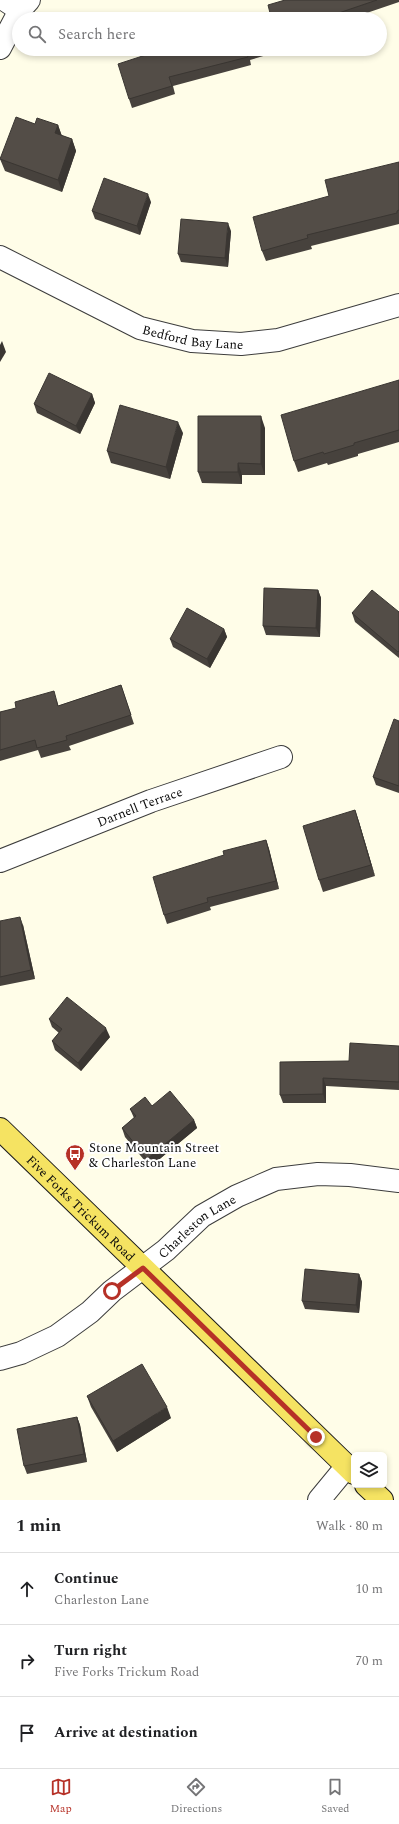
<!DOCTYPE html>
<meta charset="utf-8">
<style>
body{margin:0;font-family:Spectral,serif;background:#f2f2f2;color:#202124}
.controls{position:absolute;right:12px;bottom:12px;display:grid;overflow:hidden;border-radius:6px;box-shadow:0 2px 6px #0003}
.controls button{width:36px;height:36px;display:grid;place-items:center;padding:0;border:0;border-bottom:1px solid #e0e0e0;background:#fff;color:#202124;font:20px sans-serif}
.stop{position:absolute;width:12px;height:12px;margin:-9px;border:3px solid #b63127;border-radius:50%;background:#fff}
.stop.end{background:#b63127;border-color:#fff;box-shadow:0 1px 4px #0008}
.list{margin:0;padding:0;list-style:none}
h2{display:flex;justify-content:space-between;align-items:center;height:52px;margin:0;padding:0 16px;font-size:17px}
h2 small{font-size:13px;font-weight:400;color:#757577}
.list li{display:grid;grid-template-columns:26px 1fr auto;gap:12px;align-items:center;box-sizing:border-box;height:72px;padding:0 16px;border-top:1px solid #e0e0e0}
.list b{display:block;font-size:15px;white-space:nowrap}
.list p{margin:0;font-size:13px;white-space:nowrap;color:#757577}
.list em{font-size:13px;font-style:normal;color:#757577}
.icon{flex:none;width:22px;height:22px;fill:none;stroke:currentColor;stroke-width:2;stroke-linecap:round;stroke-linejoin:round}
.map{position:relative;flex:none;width:399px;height:1500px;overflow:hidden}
.search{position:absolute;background:#fff;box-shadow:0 2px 6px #0003;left:12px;right:12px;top:12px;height:44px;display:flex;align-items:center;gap:10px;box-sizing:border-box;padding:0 14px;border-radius:22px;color:#757577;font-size:15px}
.sheet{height:268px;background:#fff}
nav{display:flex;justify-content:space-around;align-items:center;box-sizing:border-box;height:56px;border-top:1px solid #e0e0e0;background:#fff;font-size:11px;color:#757577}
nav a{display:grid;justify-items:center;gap:2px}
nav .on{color:#b63127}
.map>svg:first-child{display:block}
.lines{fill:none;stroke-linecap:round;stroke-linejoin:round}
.minor-casing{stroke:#3d3d3d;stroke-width:24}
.major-casing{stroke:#1b1b1b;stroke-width:24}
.minor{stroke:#fff;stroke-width:22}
.major{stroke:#f5e362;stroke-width:22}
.wall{fill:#47423d}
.shaded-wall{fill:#3a3632}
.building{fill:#534d47;stroke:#3a3632}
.route{stroke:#b63127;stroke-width:5}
.labels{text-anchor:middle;stroke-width:4;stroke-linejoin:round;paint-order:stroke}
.street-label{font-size:13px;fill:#0a0a0a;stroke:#fff}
.poi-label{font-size:13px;fill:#0a0a0a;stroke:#fff;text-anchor:start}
</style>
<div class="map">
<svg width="399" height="1500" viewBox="0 0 399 1500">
<rect width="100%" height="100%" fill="#fffde8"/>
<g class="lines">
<!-- minor casing -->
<g class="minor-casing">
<g id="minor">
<path d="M 5,0 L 20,10"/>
<path d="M 0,48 L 20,10 L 29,0"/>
<path id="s1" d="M 0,257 L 140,328 L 192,341 L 241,344 L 278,340 L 399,305"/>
<path id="s2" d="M 0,861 L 151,801 L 281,757"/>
<path id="s3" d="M 0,1359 L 21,1353 L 57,1336 L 90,1312 L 112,1291 L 166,1250 L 202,1216 L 237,1196 L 276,1179 L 318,1174 L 350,1175 L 399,1181"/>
<path d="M 319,1500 L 347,1466"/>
</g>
</g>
<!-- major casing -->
<g class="major-casing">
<g id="major">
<path id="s4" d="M 0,1129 L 354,1473"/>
<path d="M 366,1485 L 382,1500"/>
</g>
</g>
<!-- minor -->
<use href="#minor" class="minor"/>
<!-- major -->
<use href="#major" class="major"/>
</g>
<!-- wall -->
<g class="wall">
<path d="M 285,0 L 399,0 L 399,2 L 349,19 L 246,19 L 270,13 Z"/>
<path d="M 164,49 L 287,49 L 250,60 L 251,65 L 173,86 L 175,94 L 132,108 L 129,99 Z"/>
<path d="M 35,124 L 58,125 L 62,136 L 72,139 L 76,151 L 62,192 L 5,171 L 0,159 Z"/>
<path d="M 399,162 L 399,224 L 311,246 L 312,249 L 266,261 L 262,251 L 329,196 Z"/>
<path d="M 151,202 L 140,235 L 95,219 L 92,211 Z"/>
<path d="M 231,231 L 228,267 L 181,262 L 178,254 Z"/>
<path d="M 399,380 L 399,442 L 358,454 L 358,456 L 328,465 L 327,463 L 298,472 L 294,461 Z"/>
<path d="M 92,394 L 95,403 L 80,434 L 37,413 L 34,404 Z"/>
<path d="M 265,428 L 265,475 L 242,475 L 242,484 L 202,483 L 198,472 Z"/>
<path d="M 183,433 L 170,479 L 111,463 L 107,451 Z"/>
<path d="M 318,590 L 321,598 L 320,637 L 266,635 L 263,626 Z"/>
<path d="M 399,612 L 399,658 L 355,622 L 352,613 Z"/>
<path d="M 224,629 L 227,637 L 210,668 L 173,647 L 170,639 Z"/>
<path d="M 121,685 L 134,724 L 69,746 L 71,750 L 41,758 L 38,750 L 0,761 L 0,712 L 57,701 L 58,706 Z"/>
<path d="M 399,721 L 399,793 L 376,785 L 373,777 Z"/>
<path d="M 355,810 L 359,822 L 375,876 L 323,892 L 319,880 Z"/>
<path d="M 266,840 L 269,849 L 279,889 L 210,907 L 211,910 L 167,924 L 164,915 L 224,855 Z"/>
<path d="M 0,921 L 23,925 L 35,979 L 0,986 Z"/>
<path d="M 49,1019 L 110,1037 L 81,1071 L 55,1050 L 52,1041 L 59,1033 L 52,1027 Z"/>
<path d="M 399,1046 L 399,1090 L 326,1086 L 326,1103 L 283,1103 L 280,1095 L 349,1061 Z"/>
<path d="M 152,1106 L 194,1120 L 197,1128 L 150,1167 L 125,1137 L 122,1128 L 134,1118 L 130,1109 Z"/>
<path d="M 359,1274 L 362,1282 L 359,1313 L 305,1309 L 302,1301 Z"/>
<path d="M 87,1396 L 171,1418 L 117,1452 L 91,1407 Z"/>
<path d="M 77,1417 L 80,1425 L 87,1462 L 27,1474 L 24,1466 Z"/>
</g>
<!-- shaded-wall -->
<g class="shaded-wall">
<path d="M 58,125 L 62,137 L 55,133 Z"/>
<path d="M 72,139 L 76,151 L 62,192 L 58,180 Z"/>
<path d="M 148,194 L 151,202 L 140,235 L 137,226 Z"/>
<path d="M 228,223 L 231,231 L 228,267 L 225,258 Z"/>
<path d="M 2,341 L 6,352 L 0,362 L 0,345 Z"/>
<path d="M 92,394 L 95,403 L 80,434 L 76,426 Z"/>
<path d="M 261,416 L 265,428 L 265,475 L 261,464 Z"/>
<path d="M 178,422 L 183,433 L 170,479 L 166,467 Z"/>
<path d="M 238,463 L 242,475 L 242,484 L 238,472 Z"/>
<path d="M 318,590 L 321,598 L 320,637 L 316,628 Z"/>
<path d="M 224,629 L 227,637 L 210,668 L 207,659 Z"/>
<path d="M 355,810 L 359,822 L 375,876 L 371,865 Z"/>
<path d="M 266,840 L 269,849 L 279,889 L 276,881 Z"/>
<path d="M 20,917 L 23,925 L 35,979 L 31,970 Z"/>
<path d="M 106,1028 L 110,1037 L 81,1071 L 78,1063 Z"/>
<path d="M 323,1078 L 326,1086 L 326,1103 L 323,1094 Z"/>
<path d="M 194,1120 L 197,1128 L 150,1167 L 147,1159 Z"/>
<path d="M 359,1274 L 362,1282 L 359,1313 L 356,1305 Z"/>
<path d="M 167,1407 L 171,1418 L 117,1452 L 113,1441 Z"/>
<path d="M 77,1417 L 80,1425 L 87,1462 L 84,1454 Z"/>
</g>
<!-- building -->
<g class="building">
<path d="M 285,0 L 377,0 L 324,18 L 324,19 L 246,19 L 270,13 L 268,5 Z"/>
<path d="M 164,49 L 254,49 L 246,51 L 248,57 L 169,77 L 172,86 L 129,99 L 118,64 Z"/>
<path d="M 16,117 L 35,124 L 37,118 L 58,125 L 55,133 L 72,139 L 58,180 L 0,159 Z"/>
<path d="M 399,162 L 399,210 L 397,211 L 397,213 L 307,235 L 308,238 L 262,251 L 253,217 L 329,196 L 325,180 Z"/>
<path d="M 104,178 L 148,194 L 137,226 L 92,211 Z"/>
<path d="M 181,219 L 228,223 L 225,258 L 178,254 Z"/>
<path d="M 49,373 L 92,394 L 76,426 L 34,404 Z"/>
<path d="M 399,380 L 399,430 L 354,443 L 354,445 L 324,454 L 323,452 L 294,461 L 281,415 Z"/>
<path d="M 120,405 L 178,422 L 166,467 L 107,451 Z"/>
<path d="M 198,416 L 261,416 L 261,464 L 238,463 L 238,472 L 198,472 Z"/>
<path d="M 264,588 L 318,590 L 316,628 L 263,626 Z"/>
<path d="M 372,590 L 399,612 L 399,651 L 398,652 L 352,613 Z"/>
<path d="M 187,608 L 224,629 L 207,659 L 170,639 Z"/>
<path d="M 121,685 L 131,715 L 66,736 L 67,740 L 37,748 L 35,740 L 0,750 L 0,712 L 16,708 L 15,702 L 54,691 L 58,706 Z"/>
<path d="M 394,719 L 399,721 L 399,786 L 373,777 Z"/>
<path d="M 355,810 L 371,865 L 319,880 L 303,826 Z"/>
<path d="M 266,840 L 276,881 L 207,898 L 208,902 L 164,915 L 153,877 L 224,855 L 223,851 Z"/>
<path d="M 20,917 L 31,970 L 0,977 L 0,921 Z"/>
<path d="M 67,997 L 106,1028 L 78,1063 L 52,1041 L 62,1029 L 49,1019 Z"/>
<path d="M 350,1043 L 399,1046 L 399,1082 L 323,1078 L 323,1094 L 280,1095 L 280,1062 L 349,1061 Z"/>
<path d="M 170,1091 L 194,1120 L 147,1159 L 122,1128 L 136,1116 L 130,1109 L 145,1097 L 152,1106 Z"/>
<path d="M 305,1269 L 359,1274 L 356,1305 L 302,1301 Z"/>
<path d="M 142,1364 L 167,1407 L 113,1441 L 87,1396 Z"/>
<path d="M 77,1417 L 84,1454 L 24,1466 L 17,1429 Z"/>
</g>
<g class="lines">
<!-- route -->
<path class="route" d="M 112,1291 L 143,1268 L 316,1437"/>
</g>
<!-- icons -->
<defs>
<g id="bus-pin" transform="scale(1)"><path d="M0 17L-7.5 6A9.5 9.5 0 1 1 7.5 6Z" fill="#b63127" stroke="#fff"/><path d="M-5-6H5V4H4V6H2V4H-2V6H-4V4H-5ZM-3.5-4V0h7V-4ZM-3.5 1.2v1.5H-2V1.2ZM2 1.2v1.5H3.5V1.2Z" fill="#fff"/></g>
</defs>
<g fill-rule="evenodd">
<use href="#bus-pin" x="75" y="1154"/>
</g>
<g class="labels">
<!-- street labels -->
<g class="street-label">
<text dy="5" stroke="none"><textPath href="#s1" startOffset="211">Bedford Bay Lane</textPath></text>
<text dy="5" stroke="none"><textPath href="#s2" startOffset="150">Darnell Terrace</textPath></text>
<text dy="5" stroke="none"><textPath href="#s4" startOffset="113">Five Forks Trickum Road</textPath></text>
<text dy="5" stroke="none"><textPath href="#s3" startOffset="240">Charleston Lane</textPath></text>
</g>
<!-- poi labels -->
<g class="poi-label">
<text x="89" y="1152">Stone Mountain Street<tspan x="89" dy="15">&amp; Charleston Lane</tspan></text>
</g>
</g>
</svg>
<div class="controls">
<button><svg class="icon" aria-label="layers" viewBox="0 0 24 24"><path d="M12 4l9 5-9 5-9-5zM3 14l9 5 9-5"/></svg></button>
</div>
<div class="stop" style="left:112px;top:1291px"></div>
<div class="stop end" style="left:316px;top:1437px"></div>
<div class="search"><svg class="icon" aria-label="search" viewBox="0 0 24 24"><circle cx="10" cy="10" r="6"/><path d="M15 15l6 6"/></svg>Search here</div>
</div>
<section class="sheet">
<h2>1 min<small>Walk · 80 m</small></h2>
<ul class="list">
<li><svg class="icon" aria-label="ahead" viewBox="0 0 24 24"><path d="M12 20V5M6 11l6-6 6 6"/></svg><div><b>Continue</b><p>Charleston Lane</p></div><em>10 m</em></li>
<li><svg class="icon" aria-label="right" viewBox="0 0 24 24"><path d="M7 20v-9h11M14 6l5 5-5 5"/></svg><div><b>Turn right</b><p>Five Forks Trickum Road</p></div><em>70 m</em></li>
<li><svg class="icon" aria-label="arrive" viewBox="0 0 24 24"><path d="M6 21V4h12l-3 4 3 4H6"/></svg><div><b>Arrive at destination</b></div></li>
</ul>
</section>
<nav>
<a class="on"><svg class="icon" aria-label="map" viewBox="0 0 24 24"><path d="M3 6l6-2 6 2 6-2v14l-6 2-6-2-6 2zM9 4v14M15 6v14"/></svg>Map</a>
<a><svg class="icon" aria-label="directions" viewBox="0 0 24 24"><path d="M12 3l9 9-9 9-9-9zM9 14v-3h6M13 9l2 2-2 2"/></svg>Directions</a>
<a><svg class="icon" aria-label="saved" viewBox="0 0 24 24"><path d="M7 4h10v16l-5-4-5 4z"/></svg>Saved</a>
</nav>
